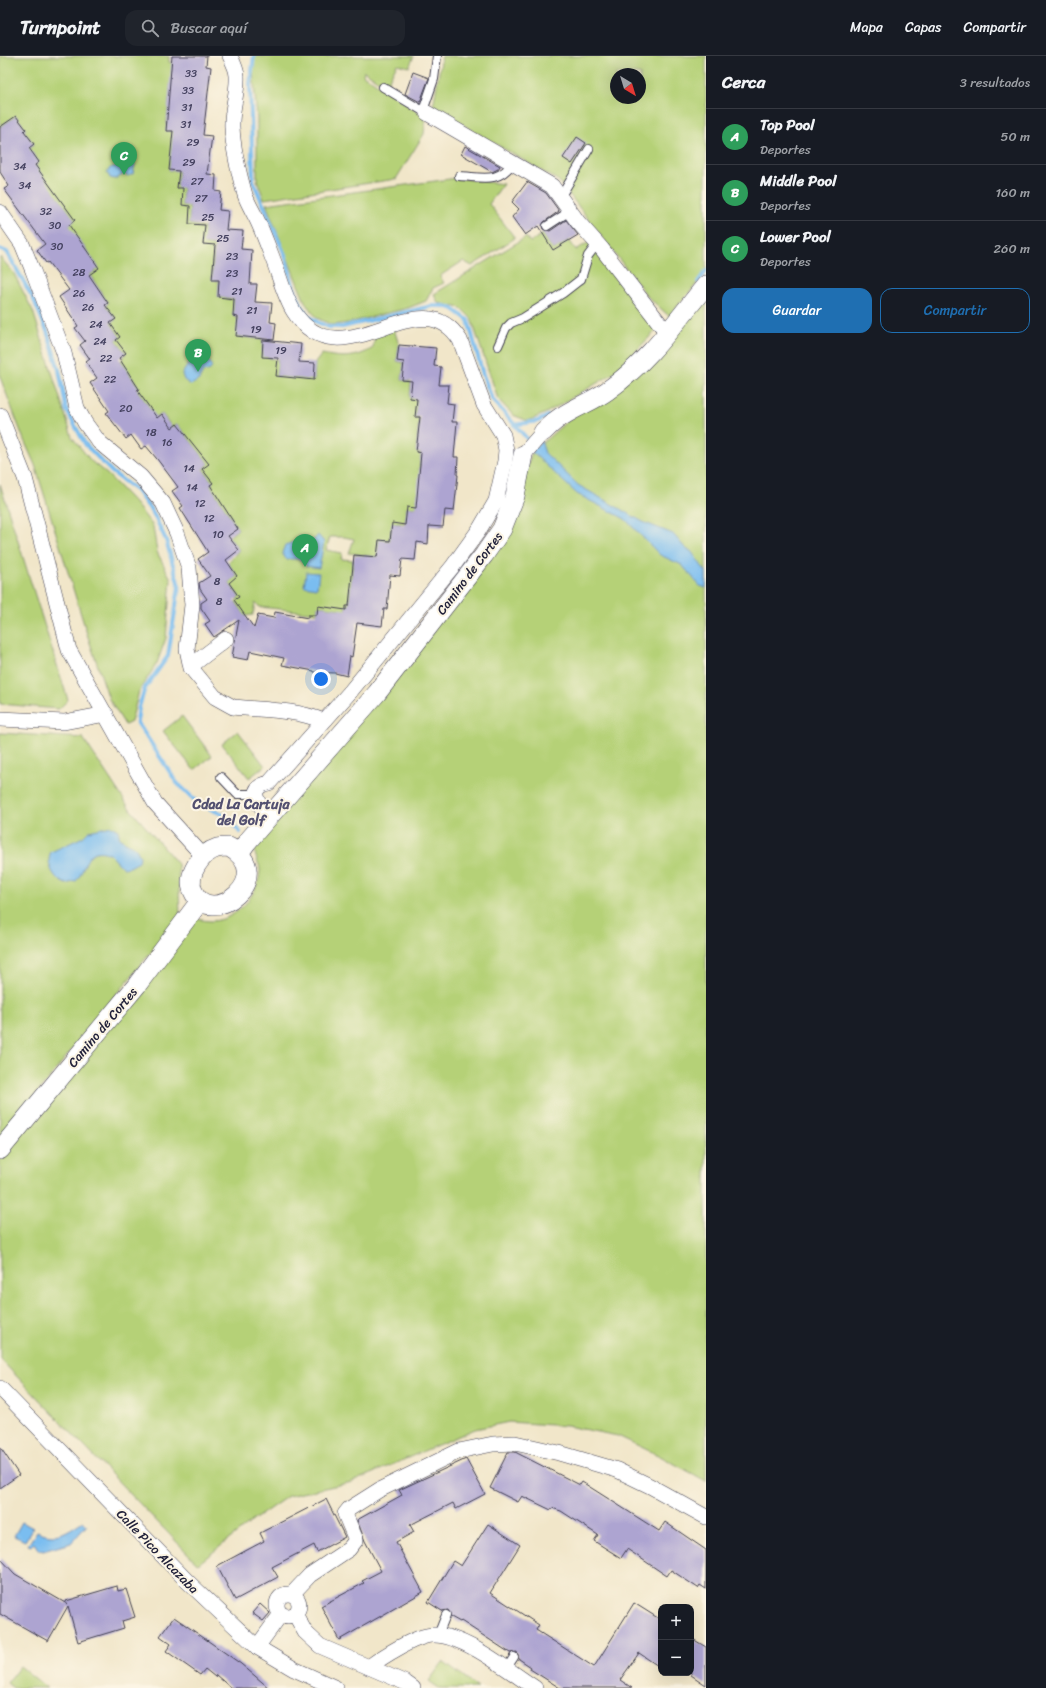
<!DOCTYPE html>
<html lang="es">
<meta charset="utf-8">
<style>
body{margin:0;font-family:Sriracha,sans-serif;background:#20242c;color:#f1f3f6}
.controls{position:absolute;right:12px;bottom:12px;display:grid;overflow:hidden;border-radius:8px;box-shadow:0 4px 16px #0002}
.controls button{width:36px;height:36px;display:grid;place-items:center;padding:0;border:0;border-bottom:1px solid #363941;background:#171b24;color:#f1f3f6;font:20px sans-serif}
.compass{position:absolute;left:610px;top:12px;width:36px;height:36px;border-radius:50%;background:#171b24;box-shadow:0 4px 16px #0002;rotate:142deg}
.you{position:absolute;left:321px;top:623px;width:14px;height:14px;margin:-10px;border:3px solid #fff;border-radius:50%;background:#1a73e8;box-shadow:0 0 0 6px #1a73e833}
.badge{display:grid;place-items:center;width:26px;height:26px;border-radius:50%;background:#1f6fb2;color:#fff;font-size:13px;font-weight:700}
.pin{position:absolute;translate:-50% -33px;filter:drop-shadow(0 1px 2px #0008)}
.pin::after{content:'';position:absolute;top:21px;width:14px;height:12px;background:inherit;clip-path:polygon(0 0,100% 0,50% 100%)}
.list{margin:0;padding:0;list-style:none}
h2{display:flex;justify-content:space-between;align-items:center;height:52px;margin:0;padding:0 16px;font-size:17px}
h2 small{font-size:13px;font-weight:400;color:#9ea1a6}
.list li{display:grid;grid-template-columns:26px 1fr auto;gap:12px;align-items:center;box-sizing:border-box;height:56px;padding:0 16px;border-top:1px solid #363941}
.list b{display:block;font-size:15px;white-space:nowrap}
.list p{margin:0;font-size:13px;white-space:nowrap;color:#9ea1a6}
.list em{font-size:13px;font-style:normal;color:#9ea1a6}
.actions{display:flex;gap:8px;padding:12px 16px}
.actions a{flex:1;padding:9px 0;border:1px solid #1f6fb2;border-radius:12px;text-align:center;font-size:14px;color:#1f6fb2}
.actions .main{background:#1f6fb2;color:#fff}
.icon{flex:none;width:22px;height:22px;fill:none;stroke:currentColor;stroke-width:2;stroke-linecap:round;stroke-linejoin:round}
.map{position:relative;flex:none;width:706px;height:1632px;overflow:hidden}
header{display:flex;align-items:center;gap:24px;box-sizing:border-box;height:56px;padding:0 20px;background:#171b24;border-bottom:1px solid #363941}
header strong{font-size:19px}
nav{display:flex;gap:22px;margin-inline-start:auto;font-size:14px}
.search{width:280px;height:36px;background:#20242c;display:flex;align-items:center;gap:10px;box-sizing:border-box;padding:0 14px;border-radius:12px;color:#9ea1a6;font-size:15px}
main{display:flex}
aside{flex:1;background:#171b24}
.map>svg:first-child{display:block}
.green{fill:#b5d177;stroke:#6c7a59;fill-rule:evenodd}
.water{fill:#7abdf0;stroke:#4e7096}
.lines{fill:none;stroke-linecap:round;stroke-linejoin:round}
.stream{stroke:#7abdf0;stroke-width:4}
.building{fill:#ada4d1}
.service-casing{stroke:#413f50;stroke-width:10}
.minor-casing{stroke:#413f50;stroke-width:16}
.tertiary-casing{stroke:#413f50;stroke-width:20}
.service{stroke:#fff;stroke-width:8}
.minor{stroke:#fff;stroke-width:15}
.tertiary{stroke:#fff;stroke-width:19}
.labels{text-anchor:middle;stroke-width:4;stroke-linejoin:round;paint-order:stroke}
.number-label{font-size:11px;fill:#454260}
.street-label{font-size:13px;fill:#22223b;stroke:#fcf5e5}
.neighbourhood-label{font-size:14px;font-weight:bold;fill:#535070;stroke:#fcf5e5}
</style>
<header>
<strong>Turnpoint</strong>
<div class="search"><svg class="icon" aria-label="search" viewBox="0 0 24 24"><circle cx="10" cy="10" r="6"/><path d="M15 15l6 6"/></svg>Buscar aquí</div>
<nav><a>Mapa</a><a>Capas</a><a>Compartir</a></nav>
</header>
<main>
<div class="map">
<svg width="706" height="1632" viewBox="0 0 706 1632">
<rect width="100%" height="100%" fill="#fcf5e5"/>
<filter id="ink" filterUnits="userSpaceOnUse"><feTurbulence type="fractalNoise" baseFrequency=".025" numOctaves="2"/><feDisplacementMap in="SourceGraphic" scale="8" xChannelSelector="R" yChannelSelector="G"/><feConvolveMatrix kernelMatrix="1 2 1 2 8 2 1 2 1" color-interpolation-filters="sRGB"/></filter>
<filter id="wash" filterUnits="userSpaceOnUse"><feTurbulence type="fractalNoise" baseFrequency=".012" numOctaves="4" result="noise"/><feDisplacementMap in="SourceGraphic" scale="16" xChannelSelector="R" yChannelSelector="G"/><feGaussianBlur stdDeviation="0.9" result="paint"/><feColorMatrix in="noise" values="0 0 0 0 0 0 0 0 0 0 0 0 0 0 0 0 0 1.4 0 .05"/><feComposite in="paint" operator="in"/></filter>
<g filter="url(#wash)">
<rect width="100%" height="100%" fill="#f1e6c9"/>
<!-- green -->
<g class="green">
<path d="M 0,0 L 169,0 L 169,6 L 173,7 L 166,74 L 175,76 L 169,114 L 179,115 L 177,131 L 183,132 L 182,149 L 190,151 L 189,168 L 205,172 L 204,188 L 214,190 L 212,223 L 219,225 L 218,241 L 234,244 L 233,260 L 238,263 L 237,280 L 263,284 L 262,300 L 278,304 L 276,320 L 314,324 L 315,307 L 322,298 C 341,302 356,303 373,292 L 375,279 L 394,273 L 399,289 L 397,305 L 404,307 L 402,324 L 411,326 L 410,342 L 417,344 L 415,361 L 419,362 L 416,396 L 421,398 L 419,414 L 421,416 L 416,452 L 407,451 L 405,467 L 392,468 L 390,484 L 379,484 L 377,501 L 349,497 L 354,483 L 344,481 L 330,481 L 326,494 L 342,497 L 341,503 L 353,504 L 349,550 L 346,550 L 345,563 L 339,553 L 318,550 L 317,557 L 260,551 L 255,547 L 253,559 L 245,560 L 236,546 L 239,540 L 229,527 L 237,520 L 228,507 L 239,494 L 229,481 L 238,473 L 210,429 L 213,427 L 203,413 L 209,408 L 177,368 L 172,371 L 162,358 L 156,361 L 137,334 L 139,332 L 121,305 L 126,297 L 116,284 L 120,281 L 111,267 L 116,263 L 106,250 L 108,247 L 90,219 L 99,212 L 80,185 L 77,185 L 67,172 L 75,164 L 35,111 L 39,106 L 29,93 L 34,88 L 24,75 L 26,73 L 16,60 L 0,71 Z"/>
<path d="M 255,0 L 414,0 L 409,11 L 397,8 L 386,30 L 364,15 L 363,19 L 426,61 L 424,78 L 396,123 L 264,143 L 257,124 L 257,62 L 253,16 Z"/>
<path d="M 442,0 L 706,0 L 706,217 L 669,260 L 648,241 L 559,125 L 433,51 ZM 616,18 L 640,18 L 640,42 L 616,42 Z"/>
<path d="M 457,122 L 503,128 L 489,148 L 515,182 L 472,210 L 463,205 L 440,220 L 444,227 L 433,232 L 426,245 L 408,252 L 348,267 L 332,269 L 317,262 L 306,248 L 298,229 L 266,148 Z"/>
<path d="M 543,178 L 553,194 L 569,184 L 576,194 L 589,186 L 659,271 L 616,316 L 546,357 L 528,365 L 513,359 L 498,343 L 471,262 L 461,252 L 438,247 L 434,238 L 526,181 L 530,186 Z"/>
<path d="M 0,201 L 13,216 L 33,255 L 72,381 L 91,405 L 108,419 L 134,446 L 153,470 L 157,496 L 171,523 L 166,582 L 157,607 L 139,635 L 131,666 L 125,669 L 109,643 L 87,578 L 35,409 L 24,384 L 0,321 Z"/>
<path d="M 706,243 L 706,1425 L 660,1400 L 618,1380 L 567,1370 L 509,1366 L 475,1373 L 352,1426 L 288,1440 L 255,1463 L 198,1508 L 0,1303 L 0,1103 L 197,863 C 202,864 207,865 212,865 C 237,864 259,838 260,814 C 260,808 255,802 255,796 C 255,793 258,788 259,784 L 504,482 L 532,396 Z"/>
<path d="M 0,428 L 68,644 L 59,653 L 0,648 Z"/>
<path d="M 182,660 L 212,700 L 194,714 L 163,675 Z"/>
<path d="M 238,675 L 265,710 L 249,722 L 222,688 Z"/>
<path d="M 0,677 L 83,682 L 130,753 L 178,808 L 180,860 L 0,1083 Z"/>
<path d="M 443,1606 L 478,1632 L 439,1632 L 429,1625 Z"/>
<path d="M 20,1610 L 47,1632 L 13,1632 L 7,1627 Z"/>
</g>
<!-- water -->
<g class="water">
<path d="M 129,104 L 135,108 L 133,118 L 128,120 L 124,118 L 115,123 L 110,122 L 107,116 L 110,112 L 121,109 Z"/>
<path d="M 199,302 L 208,304 L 212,311 L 210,314 L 203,316 L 199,324 L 191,329 L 184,324 L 182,318 L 189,307 Z"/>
<path d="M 541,385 L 545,397 L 578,429 L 643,466 L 673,478 L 686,493 L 691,495 L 706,516 L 706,532 L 700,530 L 682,509 L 660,499 L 625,463 L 577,438 L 532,396 Z"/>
<path d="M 318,479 L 324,486 L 319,512 L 306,510 L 300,503 L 286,503 L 282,497 L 285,489 L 294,486 L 300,480 L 302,484 L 313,485 Z"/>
<path d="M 306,516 L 319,517 L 317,532 L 304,530 Z"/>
<path d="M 111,770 L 118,774 L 120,783 L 135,791 L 140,800 L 139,806 L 130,811 L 123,812 L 110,798 C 85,787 86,815 76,825 L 66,828 C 54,824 45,807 51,796 L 83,781 L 89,775 Z"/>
<path d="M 83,1465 L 87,1469 L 71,1487 L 43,1495 L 38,1493 L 34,1487 L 31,1490 L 28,1489 L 37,1475 C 57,1484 66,1476 83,1465 Z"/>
<path d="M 22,1466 L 33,1472 L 25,1485 L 14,1480 Z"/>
</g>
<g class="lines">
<!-- stream -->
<g class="stream">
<path d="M 254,0 L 250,28 L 253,125 L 285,199 L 293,230 L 302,251 L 308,260 L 317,266 L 329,271 L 342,271 L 432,250 L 445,250 L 453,253 L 468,264 L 483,319 L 492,343 L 530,386"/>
<path d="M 0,193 L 7,196 L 34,244 L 47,275 L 59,314 L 67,355 L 85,388 L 112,416 L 137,435 L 153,457 L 166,484 L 179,530 L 168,600 L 145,632 L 139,651 L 137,666 L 177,727 L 199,748 L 224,759 L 240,776"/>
<path d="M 698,226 L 706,215"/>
<path d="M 514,369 L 538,365 L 548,360"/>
</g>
</g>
<g id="blocks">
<!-- building -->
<g class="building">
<path d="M 172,0 L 207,0 L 206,10 L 211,11 L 203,79 L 212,80 L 207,118 L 216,119 L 215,135 L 221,136 L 219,154 L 228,155 L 226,174 L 243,175 L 241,193 L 252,194 L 250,228 L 257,228 L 255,246 L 272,247 L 270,266 L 276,267 L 274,284 L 236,280 L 238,261 L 233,260 L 234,243 L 218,241 L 219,224 L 212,224 L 215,189 L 203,188 L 205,169 L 189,168 L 190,150 L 182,149 L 183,132 L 177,132 L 179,115 L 169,114 L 173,75 L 166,75 Z"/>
<path d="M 413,16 L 429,22 L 420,46 L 405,38 Z"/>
<path d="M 16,60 L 26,73 L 24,75 L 34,88 L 29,92 L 39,106 L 35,109 L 75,164 L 69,169 L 99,212 L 89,219 L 108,247 L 105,249 L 116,263 L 110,267 L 120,281 L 116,284 L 126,297 L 119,302 L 139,333 L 137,334 L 157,362 L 162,358 L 172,372 L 177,368 L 209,408 L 202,413 L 213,427 L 210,429 L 238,473 L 228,480 L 239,494 L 226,504 L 237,520 L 229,527 L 239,541 L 234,544 L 254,572 L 258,559 L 274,562 L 275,556 L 308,562 L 308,559 L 317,559 L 318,550 L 346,554 L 346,550 L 349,550 L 354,499 L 377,501 L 379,484 L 390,485 L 392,467 L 405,469 L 407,451 L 416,452 L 421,397 L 416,396 L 420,361 L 415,361 L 417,343 L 410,342 L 412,325 L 402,324 L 404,306 L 397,305 L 399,289 L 436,292 L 434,310 L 441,311 L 439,329 L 449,329 L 447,347 L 454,348 L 452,366 L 457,366 L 454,401 L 458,401 L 457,419 L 458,419 L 454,455 L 445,454 L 443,471 L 429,470 L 428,488 L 417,486 L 415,504 L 402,503 L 400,520 L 390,519 L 387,553 L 384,553 L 382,570 L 357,567 L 352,601 L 350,600 L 347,620 L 335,617 L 314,616 L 314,615 L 282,609 L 284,602 L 250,595 L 248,604 L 232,601 L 239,564 L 214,581 L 205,568 L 210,565 L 201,552 L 201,547 L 207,543 L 200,533 L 199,527 L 210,520 L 198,503 L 208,496 L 180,452 L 183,450 L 172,435 L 178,431 L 157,403 L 146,390 L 141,393 L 131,379 L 126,383 L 106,357 L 109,355 L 90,327 L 97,322 L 86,306 L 90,303 L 80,289 L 85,285 L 75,272 L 78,270 L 59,241 L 69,234 L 48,206 L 46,207 L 37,194 L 45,188 L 4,133 L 9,130 L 0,116 L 0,71 Z"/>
<path d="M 577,81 L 586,87 L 572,108 L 563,102 Z"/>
<path d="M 465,90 L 500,110 L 498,113 L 492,116 L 461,98 Z"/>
<path d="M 527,126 L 546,137 L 559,155 L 544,166 L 542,170 L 543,173 L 550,175 L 566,164 L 578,179 L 553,194 L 538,170 L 525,179 L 512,161 L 519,153 L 512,146 Z"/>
<path d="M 263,284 L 301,288 L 299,306 L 315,307 L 314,324 L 276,320 L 278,302 L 262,301 Z"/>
<path d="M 0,1391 L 19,1419 L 0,1432 Z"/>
<path d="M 508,1396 L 515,1396 L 580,1429 L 582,1426 L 659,1475 L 665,1466 L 706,1494 L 706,1533 L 700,1529 L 698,1532 L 671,1514 L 667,1520 L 627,1493 L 621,1502 L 594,1485 L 598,1479 L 561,1455 L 552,1452 L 551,1454 L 522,1440 L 518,1446 L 490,1432 Z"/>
<path d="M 466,1403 L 485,1438 L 456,1453 L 453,1447 L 410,1469 L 414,1476 L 396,1486 L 423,1536 L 339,1584 L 321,1550 L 364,1527 L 362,1525 L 381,1515 L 365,1485 L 357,1464 L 402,1439 L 399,1434 Z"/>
<path d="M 326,1443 L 345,1481 L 317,1496 L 314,1489 L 272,1511 L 278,1521 L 235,1544 L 217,1510 L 264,1485 L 260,1477 Z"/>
<path d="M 488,1468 L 520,1489 L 490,1537 L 539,1569 L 536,1574 L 594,1611 L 634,1547 L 661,1564 L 661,1612 L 639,1597 L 620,1624 L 632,1632 L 560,1632 L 530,1613 L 531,1611 L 519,1603 L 517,1596 L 510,1597 L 461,1565 L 460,1566 L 451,1561 L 448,1554 L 442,1555 L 428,1546 L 453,1505 L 461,1510 Z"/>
<path d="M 0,1502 L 15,1518 L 67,1548 L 66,1545 L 117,1530 L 118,1535 L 126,1533 L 135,1561 L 122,1565 L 124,1572 L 78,1586 L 68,1550 L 48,1585 L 0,1558 Z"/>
<path d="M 260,1548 L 270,1557 L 263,1565 L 252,1557 Z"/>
<path d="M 174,1561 L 241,1608 L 269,1632 L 231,1632 L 216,1619 L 215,1621 L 205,1613 L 200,1619 L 166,1595 L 171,1588 L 160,1580 Z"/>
<path d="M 691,1582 L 706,1591 L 706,1629 L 691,1619 Z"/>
</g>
</g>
</g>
<g filter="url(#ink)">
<use href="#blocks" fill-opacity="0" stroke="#413f50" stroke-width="1"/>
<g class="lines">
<!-- service casing -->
<g class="service-casing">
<g id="service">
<path d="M 383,31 L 423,55 L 434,23 L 437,0"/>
<path d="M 459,120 C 482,121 499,128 513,106"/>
<path d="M 560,139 L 564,135 L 589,93"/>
<path d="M 547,170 L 570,155"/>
<path d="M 498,290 L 506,272 L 511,267 L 523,262 L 563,237 L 581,223 L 588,200 L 597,188"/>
<path d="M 221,721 L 237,738 L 256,738"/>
<path d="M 438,1579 L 446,1559"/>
<path d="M 506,1613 L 514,1601"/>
</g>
</g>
<!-- minor casing -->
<g class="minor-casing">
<g id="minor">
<path d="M 230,0 C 233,6 237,14 237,20 C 238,37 231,54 232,71 C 233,93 239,118 245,139 C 248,148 254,157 258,166 C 264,179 269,193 274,206 C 280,222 285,242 294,256 C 341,329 420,219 460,284 L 484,349 L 503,379 L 506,394 L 505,405 L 496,445 L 479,474 L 453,510 L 350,636 L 269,727 C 245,732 259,750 270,760"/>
<path d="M 427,57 L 552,130 L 578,166 L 602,193 L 668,278"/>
<path d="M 0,156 L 22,188 L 33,215 L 64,297 L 77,352 L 85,367 L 99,386 L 141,421 L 163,447 L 177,477 L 189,512 L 192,549 L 187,593 L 191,612 L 215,641 L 233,651 C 263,654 295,653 323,665"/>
<path d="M 0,359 L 25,422 L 69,594 L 155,747 L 204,801"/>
<path d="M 523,399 L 543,376"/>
<path d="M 191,610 L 226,583"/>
<path d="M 0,663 L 64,666 L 106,658"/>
<path d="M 0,1332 L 187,1525 L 257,1591 L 294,1613 L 336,1632"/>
<circle cx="288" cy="1549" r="11"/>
<path d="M 292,1538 L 310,1519 L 349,1493 L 356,1484 L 345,1458 L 349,1453 L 379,1434 L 459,1395 L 493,1388 L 515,1387 L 559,1397 L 617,1414 L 650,1430 L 706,1461"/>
<path d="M 295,1558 L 305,1576 L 320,1590 L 406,1627 L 413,1632"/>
<path d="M 257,1591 L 281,1558"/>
<path d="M 369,1611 C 382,1601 415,1580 432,1579 C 462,1577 509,1615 535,1632"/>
</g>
</g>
<!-- tertiary casing -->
<g class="tertiary-casing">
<g id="tertiary">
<path d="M 543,376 C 549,370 556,363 564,359 C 578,350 593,345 607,335 C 649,305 674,268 706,229"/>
<path d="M 229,791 C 280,820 210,875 193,835 C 186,819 201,797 217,792 C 221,791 226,791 229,791 Z"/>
<path d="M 239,797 L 247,786 L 377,637 L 484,499 L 502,473 L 515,440 L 523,399"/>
<path d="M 0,1094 L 137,929 L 200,845"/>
</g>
</g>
<!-- service -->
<use href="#service" class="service"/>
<!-- minor -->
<use href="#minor" class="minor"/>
<!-- tertiary -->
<use href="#tertiary" class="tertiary"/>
</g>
</g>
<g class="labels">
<!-- number labels -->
<g class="number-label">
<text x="191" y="21">33</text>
<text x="188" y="38">33</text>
<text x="187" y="55">31</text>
<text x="186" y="72">31</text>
<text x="193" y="90">29</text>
<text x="189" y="110">29</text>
<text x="20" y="114">34</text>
<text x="197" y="129">27</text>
<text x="25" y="133">34</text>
<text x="201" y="146">27</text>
<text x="46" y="159">32</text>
<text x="208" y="165">25</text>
<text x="55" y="173">30</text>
<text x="223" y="186">25</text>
<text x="57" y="194">30</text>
<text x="232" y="204">23</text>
<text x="79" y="220">28</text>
<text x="232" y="221">23</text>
<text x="237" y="239">21</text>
<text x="79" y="241">26</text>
<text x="88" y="255">26</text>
<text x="252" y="258">21</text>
<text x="96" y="272">24</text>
<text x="256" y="277">19</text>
<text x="100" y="289">24</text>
<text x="281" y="298">19</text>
<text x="106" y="306">22</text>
<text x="110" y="327">22</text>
<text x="126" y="356">20</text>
<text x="151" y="380">18</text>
<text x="167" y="390">16</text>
<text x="189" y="416">14</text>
<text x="192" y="435">14</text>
<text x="200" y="451">12</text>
<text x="209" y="466">12</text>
<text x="218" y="482">10</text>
<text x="217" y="529">8</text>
<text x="219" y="549">8</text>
</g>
<!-- street labels -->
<g class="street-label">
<text transform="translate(469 517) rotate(-53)" y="5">Camino de Cortes</text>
<text transform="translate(102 971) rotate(-50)" y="5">Camino de Cortes</text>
<text transform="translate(158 1495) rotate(46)" y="5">Calle Pico Alcazaba</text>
</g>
<!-- neighbourhood labels -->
<g class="neighbourhood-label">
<text x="241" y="753">Cdad La Cartuja<tspan x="241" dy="16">del Golf</tspan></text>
</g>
</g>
</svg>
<div class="controls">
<button>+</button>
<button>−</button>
</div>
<svg class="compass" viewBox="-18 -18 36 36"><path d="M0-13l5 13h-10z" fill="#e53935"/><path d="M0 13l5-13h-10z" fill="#9ea1a6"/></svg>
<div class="you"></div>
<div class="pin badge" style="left:305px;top:511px;background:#2e9e5b">A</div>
<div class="pin badge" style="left:198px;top:316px;background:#2e9e5b">B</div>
<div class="pin badge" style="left:124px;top:119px;background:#2e9e5b">C</div>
</div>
<aside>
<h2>Cerca<small>3 resultados</small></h2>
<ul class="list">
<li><span class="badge" style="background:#2e9e5b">A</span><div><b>Top Pool</b><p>Deportes</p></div><em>50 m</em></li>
<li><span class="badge" style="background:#2e9e5b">B</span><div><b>Middle Pool</b><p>Deportes</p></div><em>160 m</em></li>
<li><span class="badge" style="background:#2e9e5b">C</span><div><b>Lower Pool</b><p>Deportes</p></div><em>260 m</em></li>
</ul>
<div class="actions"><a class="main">Guardar</a><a>Compartir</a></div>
</aside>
</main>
